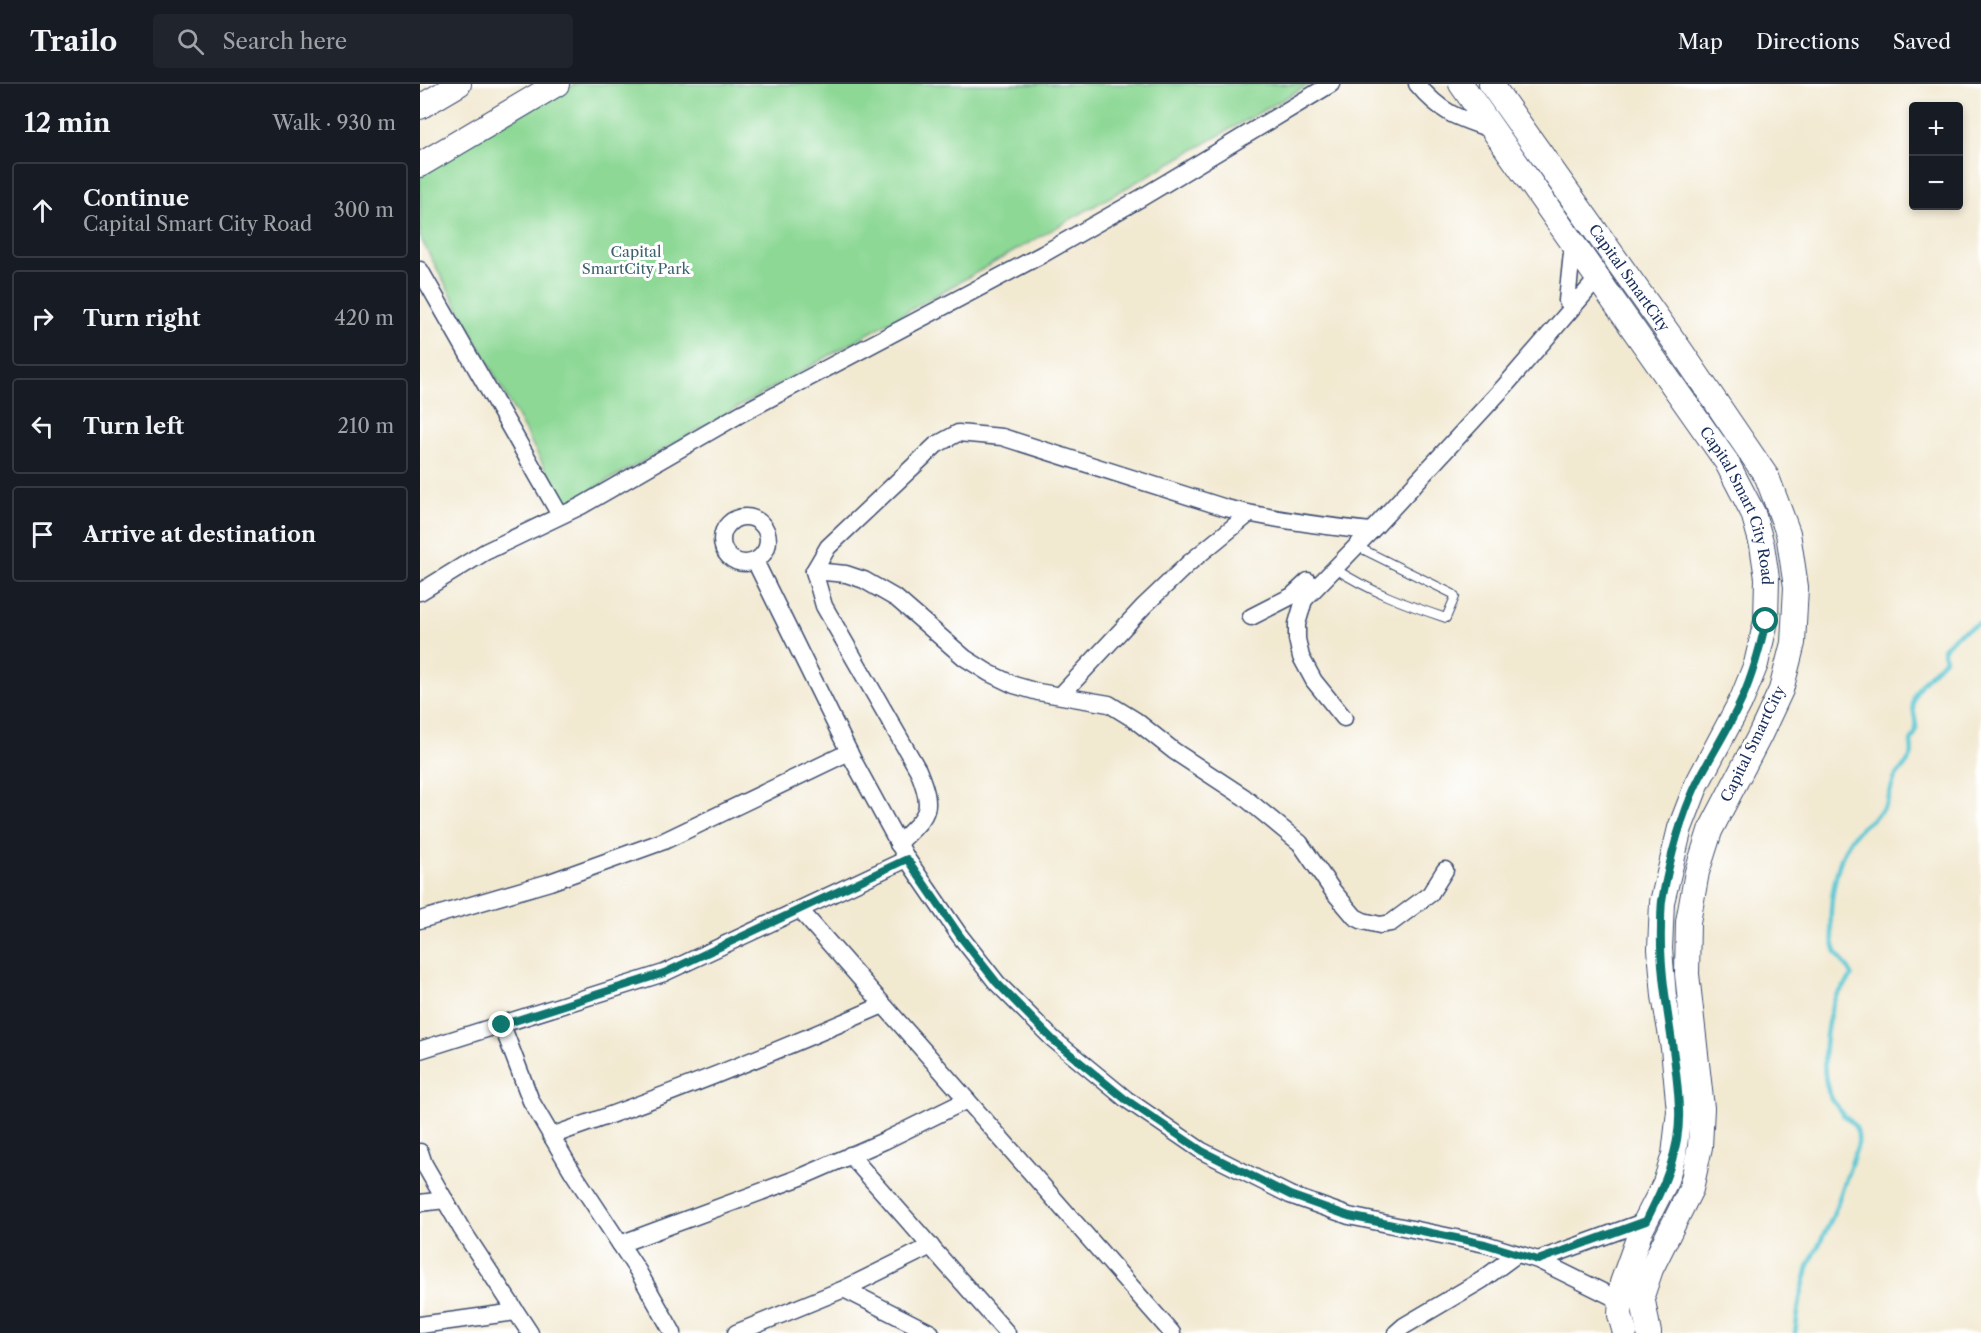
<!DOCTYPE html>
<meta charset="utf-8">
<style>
body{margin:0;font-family:"Libre Caslon Text",serif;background:#20242c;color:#f1f3f6}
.controls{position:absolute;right:18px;top:18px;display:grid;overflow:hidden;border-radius:6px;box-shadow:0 3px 9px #0003}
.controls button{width:54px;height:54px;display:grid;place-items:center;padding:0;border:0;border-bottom:2px solid #363941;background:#171b24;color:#f1f3f6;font:30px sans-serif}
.stop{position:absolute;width:18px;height:18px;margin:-14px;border:4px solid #0f766e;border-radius:50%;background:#fff}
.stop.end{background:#0f766e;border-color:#fff;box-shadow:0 2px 6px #0008}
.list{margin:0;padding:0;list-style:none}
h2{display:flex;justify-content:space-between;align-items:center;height:78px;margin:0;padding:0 24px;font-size:26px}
h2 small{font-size:20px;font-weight:400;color:#9ea1a6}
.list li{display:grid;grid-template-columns:39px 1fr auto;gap:18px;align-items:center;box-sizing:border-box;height:96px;margin:0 12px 12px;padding:0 12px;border:2px solid #363941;border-radius:6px}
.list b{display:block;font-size:22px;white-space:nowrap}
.list p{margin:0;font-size:20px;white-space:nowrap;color:#9ea1a6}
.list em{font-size:20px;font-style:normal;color:#9ea1a6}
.icon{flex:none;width:33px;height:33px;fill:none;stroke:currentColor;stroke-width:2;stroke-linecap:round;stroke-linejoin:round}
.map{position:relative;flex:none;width:1561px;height:1249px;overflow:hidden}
header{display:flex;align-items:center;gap:36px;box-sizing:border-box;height:84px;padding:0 30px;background:#171b24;border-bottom:2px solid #363941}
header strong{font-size:28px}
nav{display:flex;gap:33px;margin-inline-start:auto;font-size:21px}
.search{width:420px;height:54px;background:#20242c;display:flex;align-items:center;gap:15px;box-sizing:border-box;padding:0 21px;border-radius:6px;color:#9ea1a6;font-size:22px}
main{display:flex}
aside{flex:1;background:#171b24}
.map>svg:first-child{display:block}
.green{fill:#8cd894;stroke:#548479;stroke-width:1.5}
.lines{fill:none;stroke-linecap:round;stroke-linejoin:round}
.stream{stroke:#5bc7d4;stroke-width:4.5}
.lane-casing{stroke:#3b4b6f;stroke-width:10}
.street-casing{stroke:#3b4b6f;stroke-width:19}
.secondary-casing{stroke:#3b4b6f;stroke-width:26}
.lane{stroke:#fff;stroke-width:8}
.street{stroke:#fff;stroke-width:16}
.secondary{stroke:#fff;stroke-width:24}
.route{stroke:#0f766e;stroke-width:8}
.labels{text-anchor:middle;stroke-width:6;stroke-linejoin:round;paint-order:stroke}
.park-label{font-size:15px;fill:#3d626e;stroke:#fff}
.street-label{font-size:15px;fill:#1b2f5e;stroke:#fff}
</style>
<header>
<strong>Trailo</strong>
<div class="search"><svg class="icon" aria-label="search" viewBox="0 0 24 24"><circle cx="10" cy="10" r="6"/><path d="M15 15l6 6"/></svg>Search here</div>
<nav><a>Map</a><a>Directions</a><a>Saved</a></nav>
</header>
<main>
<aside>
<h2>12 min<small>Walk · 930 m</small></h2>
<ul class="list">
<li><svg class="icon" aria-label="ahead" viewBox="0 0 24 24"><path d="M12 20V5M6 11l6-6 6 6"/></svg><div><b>Continue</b><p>Capital Smart City Road</p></div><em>300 m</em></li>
<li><svg class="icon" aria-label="right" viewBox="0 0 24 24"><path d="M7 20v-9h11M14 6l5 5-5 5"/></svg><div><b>Turn right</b></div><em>420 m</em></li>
<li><svg class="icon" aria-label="left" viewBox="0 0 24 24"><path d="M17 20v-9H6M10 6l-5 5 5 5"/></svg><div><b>Turn left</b></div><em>210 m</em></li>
<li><svg class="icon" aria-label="arrive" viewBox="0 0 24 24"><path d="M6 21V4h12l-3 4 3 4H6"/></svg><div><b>Arrive at destination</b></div></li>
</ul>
</aside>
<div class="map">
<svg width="1561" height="1249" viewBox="0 0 1561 1249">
<rect width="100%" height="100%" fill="#fff"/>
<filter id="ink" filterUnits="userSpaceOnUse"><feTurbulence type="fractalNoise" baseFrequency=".0167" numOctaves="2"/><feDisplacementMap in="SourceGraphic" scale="12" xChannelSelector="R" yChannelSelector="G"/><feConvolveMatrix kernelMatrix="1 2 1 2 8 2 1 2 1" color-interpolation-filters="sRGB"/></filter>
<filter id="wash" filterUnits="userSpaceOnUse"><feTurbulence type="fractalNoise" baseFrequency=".008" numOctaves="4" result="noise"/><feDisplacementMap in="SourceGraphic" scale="24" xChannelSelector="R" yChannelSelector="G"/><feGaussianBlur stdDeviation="1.35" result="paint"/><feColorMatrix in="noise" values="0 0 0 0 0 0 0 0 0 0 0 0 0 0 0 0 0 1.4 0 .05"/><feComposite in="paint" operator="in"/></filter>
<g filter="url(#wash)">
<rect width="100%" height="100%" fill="#f2e9d1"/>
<!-- green -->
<path class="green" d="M 155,0 L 890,0 L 145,421 L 0,153 L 0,86 Z"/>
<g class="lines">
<!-- stream -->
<path class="stream" d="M 1375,1249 L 1380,1215 L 1388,1183 L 1413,1132 L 1438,1060 C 1440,1037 1428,1040 1419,1025 C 1417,1021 1413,1018 1411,1014 C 1399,989 1405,942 1414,917 C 1418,907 1428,901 1432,891 C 1428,881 1418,875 1415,865 C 1405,835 1414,776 1434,751 C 1443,739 1458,734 1466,720 C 1470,712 1471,702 1475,694 C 1479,688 1489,678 1491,672 C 1493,668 1491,662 1491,658 C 1492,654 1496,650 1496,646 C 1497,637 1492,627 1493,619 C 1495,601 1513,588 1525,575 L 1523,565 C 1534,551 1545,545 1561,539"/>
</g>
</g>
<g filter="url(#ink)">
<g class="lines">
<!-- lane casing -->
<g class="lane-casing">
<path id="lane" d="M 914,484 C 949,507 987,521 1026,534 L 1035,513 L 1033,510 L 936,462"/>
</g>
<!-- street casing -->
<g class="street-casing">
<g id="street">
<path d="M 997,0 C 1022,30 1038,34 1074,46"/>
<path d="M 0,186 L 140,431"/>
<path d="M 1147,217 L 1153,159"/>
<circle cx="325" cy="456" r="23"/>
<path d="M 335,477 L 433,676 L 487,775 L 540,852 L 577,899 L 633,955 L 706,1015 L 782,1067 L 870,1111 L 929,1132 L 1065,1160 L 1118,1176 L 1201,1217"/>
<path d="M 394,487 L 426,490 L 444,496 L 477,515 L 545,574 L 569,589 L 594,601 L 618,608 L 689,620 L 715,636 L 754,667 L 824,713 L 880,759 L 913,807 L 935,833 L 943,837 L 960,841 L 971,839 L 1010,810 L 1025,786"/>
<path d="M 0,508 L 65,468 L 161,422 L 322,329 L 623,170 L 721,114 L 911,0"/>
<path d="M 831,533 L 872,512 L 888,497"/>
<path d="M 641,611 L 724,522 L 769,479 L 829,430"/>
<path d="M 924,634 L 894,597 L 881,573 L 877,555 L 877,540 L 884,516 L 954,444 L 1084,303 L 1178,194"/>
<path d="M 478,760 C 508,730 515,728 498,686 L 404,522 L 394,487 L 408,463 L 516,361 L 538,349 L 582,353 L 806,424 C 854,436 902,442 951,447"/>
<path d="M 380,826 L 752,1249"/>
<path d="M 0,836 L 130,798 L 244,757 L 429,668"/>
<path d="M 82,941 L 111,1017 L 152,1087 L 218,1187 L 253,1249"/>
<path d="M 0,966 L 244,889 L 487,775"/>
<path d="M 131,1052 C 244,1013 354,969 463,921"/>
<path d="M 0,1068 L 4,1080 L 41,1144 L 110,1249"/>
<path d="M 430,1071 L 587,1249"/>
<path d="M 0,1119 L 25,1116"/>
<path d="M 200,1160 L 381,1093 L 464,1057 L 547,1016"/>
<path d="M 1118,1176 L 1226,1137"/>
<path d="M 424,1205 L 511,1249"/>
<path d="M 0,1241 L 96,1228"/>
<path d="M 316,1249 L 424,1205 L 511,1162"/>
<path d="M 976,1249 L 984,1242 L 1062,1196 L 1097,1170"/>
</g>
</g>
<!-- secondary casing -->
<g class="secondary-casing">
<g id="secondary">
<path id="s1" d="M 1041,0 L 1306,377 L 1333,429 L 1342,461 L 1347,494 L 1346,537 L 1336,580 L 1322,615 L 1277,700 L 1260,744 L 1242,818 L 1240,865 L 1244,912 L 1253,964 L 1259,1027 L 1254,1071 L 1245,1099 L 1221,1146 L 1202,1199 L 1200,1231 L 1205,1249"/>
<path id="s2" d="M 1071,0 L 1261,267 L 1347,393 L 1368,449 L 1376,503 L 1373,559 L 1361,606 L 1340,651 L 1290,747 L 1277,788 L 1268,838 L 1267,890 L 1282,1024 L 1280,1063 L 1271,1105 L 1231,1185 L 1222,1212 L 1229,1249"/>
<path d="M 0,23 L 39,0"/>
<path d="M 0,81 L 137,0"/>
</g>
</g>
<!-- lane -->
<use href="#lane" class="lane"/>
<!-- street -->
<use href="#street" class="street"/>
<!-- secondary -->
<use href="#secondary" class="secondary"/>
</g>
</g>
<g class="lines" filter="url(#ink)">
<!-- route -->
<path class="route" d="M 82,941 L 244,889 L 487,775 L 540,852 L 577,899 L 633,956 L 705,1015 L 782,1067 L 870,1111 L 929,1132 L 1065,1160 L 1118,1176 L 1226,1137 C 1244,1102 1261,1065 1259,1025 C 1257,964 1239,905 1241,844 C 1241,835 1241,826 1242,817 C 1249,778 1260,735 1277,699 C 1291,671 1309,644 1322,615 C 1333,590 1340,564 1346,537"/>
</g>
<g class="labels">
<!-- park labels -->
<g class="park-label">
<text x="216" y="173">Capital<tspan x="216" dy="17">SmartCity Park</tspan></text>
</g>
<!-- street labels -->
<g class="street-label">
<text dy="5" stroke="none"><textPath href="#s2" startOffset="238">Capital SmartCity</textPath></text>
<text dy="5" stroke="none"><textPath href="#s1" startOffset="507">Capital Smart City Road</textPath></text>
<text transform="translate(1333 660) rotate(-64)" y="5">Capital SmartCity</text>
</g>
</g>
</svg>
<div class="controls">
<button>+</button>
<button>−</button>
</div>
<div class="stop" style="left:1346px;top:537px"></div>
<div class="stop end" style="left:82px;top:941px"></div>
</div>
</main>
